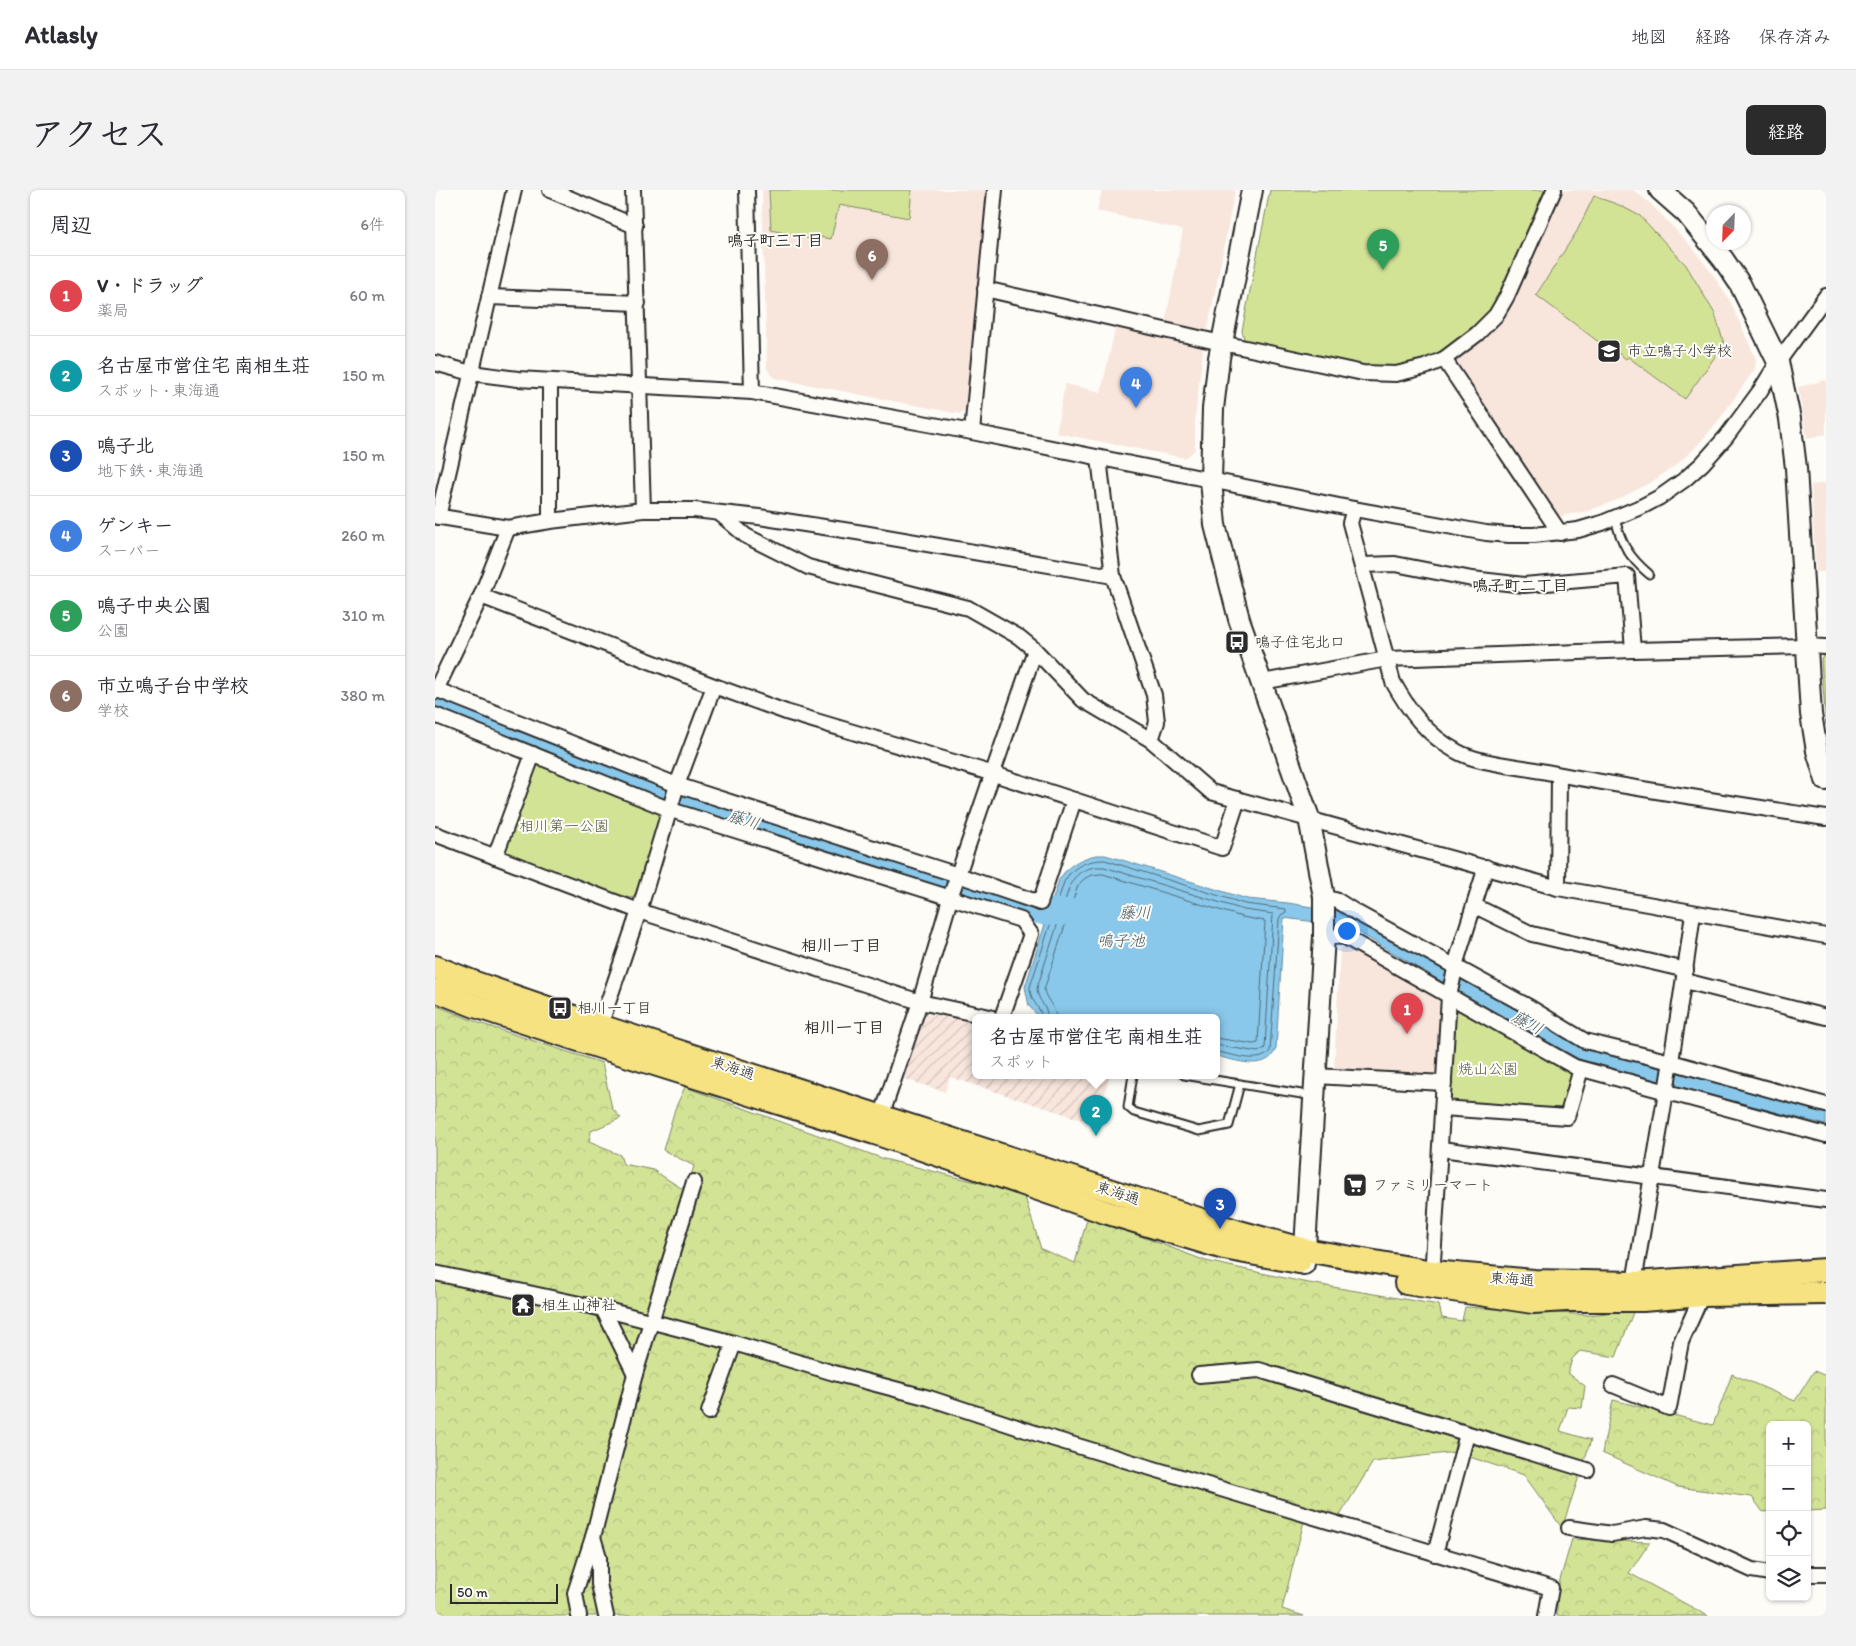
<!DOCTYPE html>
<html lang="ja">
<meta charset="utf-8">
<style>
body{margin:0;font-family:Itim,"Klee One",sans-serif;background:#f2f2f3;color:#2b2b33}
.controls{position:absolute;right:15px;bottom:15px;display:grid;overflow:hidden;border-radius:8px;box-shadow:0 1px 4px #0004}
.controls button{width:45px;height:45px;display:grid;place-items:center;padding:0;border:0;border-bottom:1px solid #e1e1e2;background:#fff;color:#2b2b33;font:25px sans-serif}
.compass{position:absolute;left:1271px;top:15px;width:45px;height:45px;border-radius:50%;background:#fff;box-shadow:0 1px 4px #0004;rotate:203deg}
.scale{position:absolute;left:15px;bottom:12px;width:108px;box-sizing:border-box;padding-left:5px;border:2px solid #2b2b2b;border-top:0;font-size:14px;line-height:18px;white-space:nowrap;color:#2b2b2b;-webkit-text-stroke:4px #fdfcf7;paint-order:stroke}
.you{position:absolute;left:911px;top:740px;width:18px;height:18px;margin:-12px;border:4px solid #fff;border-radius:50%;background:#1a73e8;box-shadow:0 0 0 8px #1a73e833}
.badge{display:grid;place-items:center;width:32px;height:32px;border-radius:50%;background:#2b2b2b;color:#fff;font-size:16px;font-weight:700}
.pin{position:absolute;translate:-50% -41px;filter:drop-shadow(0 1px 2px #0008)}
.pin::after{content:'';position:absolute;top:26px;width:18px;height:15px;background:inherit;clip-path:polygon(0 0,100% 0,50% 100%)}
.popup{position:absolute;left:537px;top:824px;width:248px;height:65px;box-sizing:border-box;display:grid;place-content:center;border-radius:8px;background:#fff;filter:drop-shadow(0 1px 4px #0005);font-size:16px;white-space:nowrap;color:#7c7c81}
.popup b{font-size:19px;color:#2b2b33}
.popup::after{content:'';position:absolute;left:50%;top:100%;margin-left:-10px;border:10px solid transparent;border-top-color:#fff}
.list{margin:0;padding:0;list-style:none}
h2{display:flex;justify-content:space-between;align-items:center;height:65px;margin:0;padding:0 20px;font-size:21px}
h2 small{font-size:16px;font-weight:400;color:#7c7c81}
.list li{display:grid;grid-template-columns:32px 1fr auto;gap:15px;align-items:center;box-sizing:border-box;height:80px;padding:0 20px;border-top:1px solid #e1e1e2}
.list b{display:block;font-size:19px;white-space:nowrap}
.list p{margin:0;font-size:16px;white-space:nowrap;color:#7c7c81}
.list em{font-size:16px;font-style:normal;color:#7c7c81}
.icon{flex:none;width:28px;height:28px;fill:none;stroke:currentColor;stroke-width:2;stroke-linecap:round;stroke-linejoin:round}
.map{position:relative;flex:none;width:1391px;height:1426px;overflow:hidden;border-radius:8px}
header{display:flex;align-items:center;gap:30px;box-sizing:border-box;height:70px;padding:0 25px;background:#fff;border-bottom:1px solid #e1e1e2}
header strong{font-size:24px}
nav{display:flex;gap:28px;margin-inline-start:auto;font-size:18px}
.intro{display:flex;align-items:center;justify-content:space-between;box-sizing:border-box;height:120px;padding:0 30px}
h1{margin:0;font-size:35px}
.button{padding:12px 22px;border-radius:8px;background:#2b2b2b;color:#fff;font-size:18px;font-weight:700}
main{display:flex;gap:30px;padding:0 30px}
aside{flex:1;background:#fff;border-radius:8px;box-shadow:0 1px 4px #0004}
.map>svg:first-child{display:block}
.built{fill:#f8e6dd}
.industrial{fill:url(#industrial-furrows)}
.forest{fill:url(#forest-crowns);stroke:#7f8760}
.park{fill:#d3e396;stroke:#7f8760}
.water{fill:#89c8ea;stroke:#63899e}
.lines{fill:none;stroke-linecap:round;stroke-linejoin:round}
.shore{stroke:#516a77;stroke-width:1}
.river{stroke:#89c8ea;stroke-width:26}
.lane-casing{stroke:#2b2b2b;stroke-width:11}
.street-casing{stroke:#2b2b2b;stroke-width:18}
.secondary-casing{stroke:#2b2b2b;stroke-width:24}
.primary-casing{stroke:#2b2b2b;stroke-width:26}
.lane{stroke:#fdfcf7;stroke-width:7}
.street{stroke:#fdfcf7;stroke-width:14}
.secondary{stroke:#fdfcf7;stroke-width:20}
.primary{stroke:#f6e281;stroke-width:22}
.labels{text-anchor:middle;stroke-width:4;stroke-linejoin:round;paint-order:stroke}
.poi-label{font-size:15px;fill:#2b2b2b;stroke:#fdfcf7;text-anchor:start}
.park-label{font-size:15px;fill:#555946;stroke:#fdfcf7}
.street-label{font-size:15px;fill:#2b2b2b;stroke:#fdfcf7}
.neighbourhood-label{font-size:16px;font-weight:bold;fill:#2b2b2b;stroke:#fdfcf7}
.water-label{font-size:16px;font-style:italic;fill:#475a64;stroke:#fdfcf7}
</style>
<header>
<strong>Atlasly</strong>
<nav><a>地図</a><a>経路</a><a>保存済み</a></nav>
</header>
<div class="intro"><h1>アクセス</h1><a class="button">経路</a></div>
<main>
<aside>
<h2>周辺<small>6件</small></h2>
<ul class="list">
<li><span class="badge" style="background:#e0444e">1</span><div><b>V・ドラッグ</b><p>薬局</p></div><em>60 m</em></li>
<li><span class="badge" style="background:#0f9aa8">2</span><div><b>名古屋市営住宅 南相生荘</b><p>スポット · 東海通</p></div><em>150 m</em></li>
<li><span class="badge" style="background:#1a4fb4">3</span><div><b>鳴子北</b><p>地下鉄 · 東海通</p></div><em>150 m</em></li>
<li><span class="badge" style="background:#3f7fe0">4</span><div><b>ゲンキー</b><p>スーパー</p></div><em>260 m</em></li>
<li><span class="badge" style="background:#2e9e5b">5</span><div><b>鳴子中央公園</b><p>公園</p></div><em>310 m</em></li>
<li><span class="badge" style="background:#8d6e63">6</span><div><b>市立鳴子台中学校</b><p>学校</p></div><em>380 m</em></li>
</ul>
</aside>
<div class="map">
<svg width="1391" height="1426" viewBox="0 0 1391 1426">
<defs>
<pattern id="industrial-furrows" width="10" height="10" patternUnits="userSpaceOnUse" patternTransform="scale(1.25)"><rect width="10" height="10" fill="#f8e6dd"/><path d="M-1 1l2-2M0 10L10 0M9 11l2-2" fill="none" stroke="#d5c5be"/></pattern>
<pattern id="forest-crowns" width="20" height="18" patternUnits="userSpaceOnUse" patternTransform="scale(1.25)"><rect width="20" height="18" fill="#d3e396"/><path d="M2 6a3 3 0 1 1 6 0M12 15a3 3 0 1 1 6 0" fill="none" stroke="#b5c381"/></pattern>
</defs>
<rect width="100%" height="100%" fill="#fdfcf7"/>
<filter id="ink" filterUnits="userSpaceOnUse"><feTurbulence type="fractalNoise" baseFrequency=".02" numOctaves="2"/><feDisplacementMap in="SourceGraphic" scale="10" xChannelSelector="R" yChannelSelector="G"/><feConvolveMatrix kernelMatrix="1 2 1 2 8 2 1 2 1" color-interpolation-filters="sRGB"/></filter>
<g filter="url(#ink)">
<!-- built -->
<g class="built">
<path d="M 327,0 L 553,0 L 531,220 L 525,224 L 339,188 L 332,179 Z"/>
<path d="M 667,0 L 800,0 L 773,138 L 767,142 L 730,134 L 748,40 L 662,21 Z"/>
<path d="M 1125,0 L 1198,0 L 1215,13 L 1257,57 L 1279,86 L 1296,113 L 1321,169 L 1320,179 L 1281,234 L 1260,258 L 1241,275 L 1218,291 L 1182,310 L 1153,321 L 1126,326 L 1119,324 L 1020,175 L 1021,168 Z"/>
<path d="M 681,135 L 765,154 L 768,159 L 760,229 L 760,260 L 750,268 L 621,243 L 630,194 L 666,202 Z"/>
<path d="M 1391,190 L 1391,244 L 1372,248 L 1363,197 Z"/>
<path d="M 1391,293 L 1391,382 L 1381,382 L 1376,295 Z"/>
<path d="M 911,754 L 1002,805 L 1008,814 L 1003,885 L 997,889 L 903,884 L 899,879 L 905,759 Z"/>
</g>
<!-- industrial -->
<path class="industrial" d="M 495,824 L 541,833 L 541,885 L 675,885 L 660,934 L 515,887 L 510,902 L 469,889 L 488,827 Z"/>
<!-- forest -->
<g class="forest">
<path d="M 0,815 L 44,833 L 167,873 L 177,918 L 186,928 L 156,941 L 154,952 L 185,965 L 188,974 L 218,980 L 246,998 L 253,995 L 259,976 L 228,960 L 240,919 L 250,897 L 449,969 L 589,1004 L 606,1059 L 640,1073 L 653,1026 L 771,1071 L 868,1092 L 1004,1115 L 1007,1128 L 1027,1131 L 1030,1117 L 1154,1125 L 1199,1120 L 1181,1167 L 1145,1161 L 1137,1169 L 1133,1183 L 1150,1196 L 1147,1218 L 1133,1217 L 1125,1241 L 1156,1250 L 1127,1338 L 1089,1285 L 1020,1262 L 938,1272 L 904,1327 L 872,1319 L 847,1419 L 869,1426 L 0,1426 Z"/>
<path d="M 1379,1181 L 1391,1186 L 1391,1320 L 1372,1321 L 1372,1235 L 1335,1235 L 1335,1321 L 1328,1322 L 1317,1307 L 1243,1297 L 1167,1263 L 1178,1210 L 1278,1235 L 1297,1184 L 1360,1211 Z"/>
<path d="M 1137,1349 L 1215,1352 L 1194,1383 L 1273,1426 L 1122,1426 L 1122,1400 Z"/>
</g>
<!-- park -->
<g class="park">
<path d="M 334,0 L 477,0 L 474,28 L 404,15 L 396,49 L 385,47 L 384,51 L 336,40 Z"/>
<path d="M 835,0 L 1112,0 L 1067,103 L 1055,123 L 1030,147 L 1013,159 L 990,171 L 963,178 L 932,179 L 810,152 L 807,141 Z"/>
<path d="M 1159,6 L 1184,15 L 1205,26 L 1251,75 L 1280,124 L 1289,154 L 1250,209 L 1193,167 L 1191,169 L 1167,151 L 1165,153 L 1101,105 L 1142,41 Z"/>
<path d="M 1391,464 L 1391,535 L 1386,469 Z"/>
<path d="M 105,575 L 226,624 L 227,631 L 199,707 L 192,709 L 72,665 L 69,657 L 97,580 Z"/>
<path d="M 1026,820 L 1137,883 L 1140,889 L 1131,918 L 1124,922 L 1020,915 L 1014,910 L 1018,823 Z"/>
</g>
<!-- water -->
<path class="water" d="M 661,665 L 670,665 L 684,669 L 812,709 L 853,713 L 912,723 L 1148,858 L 1391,921 L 1391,935 L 1224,892 L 1144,869 L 1021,800 L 913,736 L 849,728 L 841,858 C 833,883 800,870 781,866 L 781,827 L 604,827 L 594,816 L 590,797 L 624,690 C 633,675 644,669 661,665 Z"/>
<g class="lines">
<!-- shore -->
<g class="shore">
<path d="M 607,827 C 605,816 595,812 595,797 L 629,692 C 638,676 652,670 670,670 L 810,714 L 851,719 L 851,722 L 846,725 L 844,729 L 835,861 C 824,876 796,863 781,862"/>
<path d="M 613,827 C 612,816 602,810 602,798 L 635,695 C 642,681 654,676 669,677 L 809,720 L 838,724 L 830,858 L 823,862 L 781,855"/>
<path d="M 621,827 C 620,816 611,810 609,800 L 642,698 C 647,687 657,684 668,684 L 807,727 L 830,731 L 823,853 L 818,854 L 781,848"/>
</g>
<!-- river -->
<path class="river" d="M 0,514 L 232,605 L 281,620 L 608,722 L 649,722"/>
<!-- lane casing -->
<g class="lane-casing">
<g id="lane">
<path d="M 1180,328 C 1186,354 1194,367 1214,384"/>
<path d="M 698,885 L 693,917 L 699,922 L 764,941 L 794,935 L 805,894"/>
<path d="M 749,885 L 879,906"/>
</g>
</g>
<!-- street casing -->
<g class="street-casing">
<g id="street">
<path d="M 115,0 L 200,36"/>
<path d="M 198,0 L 208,320"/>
<path d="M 312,0 L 317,202"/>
<path d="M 550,99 L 773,150 L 928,183 L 961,184 L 990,177 L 1009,169 L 1042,144 L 1061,125 L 1072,106 L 1119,0"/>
<path d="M 54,107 L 203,113"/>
<path d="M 1009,169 L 1125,343"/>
<path d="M 0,173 L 36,183 L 83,189 L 317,202 L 537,242 L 919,319 L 1051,343 L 1074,345 L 1099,345 L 1143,340 L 1167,333 L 1208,316 L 1225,307 L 1249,290 L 1267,274 L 1291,247 L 1325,201 L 1343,172 L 1391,106"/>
<path d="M 115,191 L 115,331"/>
<path d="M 537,242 L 560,0"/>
<path d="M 664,268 L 678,386 L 719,505 L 722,532 L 716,550"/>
<path d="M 919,319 L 915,333 L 958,492 C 974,521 992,545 1021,561 C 1041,573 1082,576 1106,581 C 1200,599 1296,613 1391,628"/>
<path d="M 284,323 L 311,346 L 373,377 L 533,418 L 584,447 L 600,460 L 648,510 L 716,550 L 776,602 L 1123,698 L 1391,746"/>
<path d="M 0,326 L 73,338 L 115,331 L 208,320 L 259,320 L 324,327 L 428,343 L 678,386"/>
<path d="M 3,327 L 79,0"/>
<path d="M 927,375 L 960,374 L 1037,389 L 1089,395 L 1192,386 L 1198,460"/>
<path d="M 46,406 L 279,496 L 351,522 L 559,584 L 787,658 L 803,609"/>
<path d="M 827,492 L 952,469 L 1198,460 L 1371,456 L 1391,457"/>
<path d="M 0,499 L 242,595 L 523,685 L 605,713 L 639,610"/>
<path d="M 0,502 L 46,406 L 73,338"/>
<path d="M 0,525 L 236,620 L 586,730 L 596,744 L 567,827"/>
<path d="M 0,644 L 204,721 L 485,812 L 555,827"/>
<path d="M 60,667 L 98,564"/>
<path d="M 1123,698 L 1124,585"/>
<path d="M 889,707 L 903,711 L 922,723 L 1094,817 L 1150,851 L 1236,872 L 1391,915"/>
<path d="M 1040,716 L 1097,744 L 1251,780"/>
<path d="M 889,746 L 910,747 L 1140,877 L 1391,945"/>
<path d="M 1250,791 L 1391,827"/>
<path d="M 165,836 L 204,721 L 242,595 L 279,496"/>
<path d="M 880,886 L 1009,893"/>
<path d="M 1008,918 L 1132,927 L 1146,879"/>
<path d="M 444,933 L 485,812 L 517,702 L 600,460"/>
<path d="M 1006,959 L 1391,1010"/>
<path d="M 0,1083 L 168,1119 L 299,1153 L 399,1183 L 494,1208 L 606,1245 L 1116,1398 L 1111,1426"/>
<path d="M 997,1088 L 1014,806 L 1023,766 L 1051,677"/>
<path d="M 1199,1093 C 1219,970 1242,847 1258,723"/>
<path d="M 168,1119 L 200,1184"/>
<path d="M 764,1185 L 824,1180 L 1152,1280"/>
<path d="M 1178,1195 L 1234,1218 L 1246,1152 L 1267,1105"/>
<path d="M 274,1222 L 299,1153"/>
<path d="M 1134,1338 L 1177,1344 L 1211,1338 L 1229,1340 L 1317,1380 L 1335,1383"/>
<path d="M 158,1347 L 164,1367 L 164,1394 L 171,1426"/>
<path d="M 1000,1364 L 1032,1244"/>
<path d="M 1372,1384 L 1391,1384"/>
<path d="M 144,1426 L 140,1403 L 158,1347 L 200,1184 L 259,992"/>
</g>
</g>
<!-- secondary casing -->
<g class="secondary-casing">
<g id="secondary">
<path d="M 817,0 L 784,168 L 778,219 L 776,290 L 780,335 L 804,429 L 874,628 L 889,707 L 889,746 L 869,1074"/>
<path d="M 1225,0 L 1251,23 L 1288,69 L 1305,94 L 1343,172 L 1355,229 L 1361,278 L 1376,524 L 1382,561 L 1391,590"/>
</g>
</g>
<!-- primary casing -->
<g class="primary-casing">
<g id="primary">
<path d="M 0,777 L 43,794 L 165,836 L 677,1001 L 801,1041 L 870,1060 L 998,1082 L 1099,1091 L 1199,1093 L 1391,1080"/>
<path d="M 0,800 L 40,816 L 162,856 L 440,943 L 670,1022 L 789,1058 L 864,1072"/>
<path d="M 971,1093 L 1098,1112 L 1131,1110 L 1208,1110 L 1267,1105 L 1391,1103"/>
</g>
</g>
<!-- lane -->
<use href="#lane" class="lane"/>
<!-- street -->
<use href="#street" class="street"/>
<!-- secondary -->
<use href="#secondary" class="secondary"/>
<!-- primary -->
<use href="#primary" class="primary"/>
</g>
</g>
<!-- icons -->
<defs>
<g id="school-square" transform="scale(1.25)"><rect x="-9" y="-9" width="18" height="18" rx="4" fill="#2b2b2b" stroke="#fdfcf7"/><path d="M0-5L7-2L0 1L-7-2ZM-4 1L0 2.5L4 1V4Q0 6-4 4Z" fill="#fff"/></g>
<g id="bus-square" transform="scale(1.25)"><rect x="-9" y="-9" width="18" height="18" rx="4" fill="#2b2b2b" stroke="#fdfcf7"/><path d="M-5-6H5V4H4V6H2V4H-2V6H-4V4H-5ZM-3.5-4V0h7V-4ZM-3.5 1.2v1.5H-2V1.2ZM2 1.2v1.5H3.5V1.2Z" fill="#fff"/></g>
<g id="supermarket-square" transform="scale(1.25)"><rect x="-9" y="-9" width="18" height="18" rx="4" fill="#2b2b2b" stroke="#fdfcf7"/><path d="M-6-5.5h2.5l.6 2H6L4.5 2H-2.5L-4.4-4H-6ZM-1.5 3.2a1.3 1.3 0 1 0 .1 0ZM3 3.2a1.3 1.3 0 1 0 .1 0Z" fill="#fff"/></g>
<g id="temple-square" transform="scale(1.25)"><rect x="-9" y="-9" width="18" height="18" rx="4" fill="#2b2b2b" stroke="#fdfcf7"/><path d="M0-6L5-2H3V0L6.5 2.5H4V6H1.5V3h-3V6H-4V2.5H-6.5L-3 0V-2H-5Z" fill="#fff"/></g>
</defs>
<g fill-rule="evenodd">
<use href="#school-square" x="1174" y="161"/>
<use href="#bus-square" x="802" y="452"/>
<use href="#bus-square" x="125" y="818"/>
<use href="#supermarket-square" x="920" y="995"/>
<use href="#temple-square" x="88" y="1115"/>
</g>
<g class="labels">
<!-- poi labels -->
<g class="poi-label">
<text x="1192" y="166">市立鳴子小学校</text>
<text x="820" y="457">鳴子住宅北口</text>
<text x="142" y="823">相川一丁目</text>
<text x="938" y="1000">ファミリーマート</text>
<text x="106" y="1120">相生山神社</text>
</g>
<!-- park labels -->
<g class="park-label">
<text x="129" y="641">相川第一公園</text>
<text x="1053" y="884">焼山公園</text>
</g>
<!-- street labels -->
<g class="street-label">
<text transform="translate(298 878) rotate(18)" y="5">東海通</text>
<text transform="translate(683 1003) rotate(18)" y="5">東海通</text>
<text transform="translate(1077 1089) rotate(4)" y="5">東海通</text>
</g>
<!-- neighbourhood labels -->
<g class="neighbourhood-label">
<text x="340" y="56">鳴子町三丁目</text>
<text x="1085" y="401">鳴子町二丁目</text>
<text x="406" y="761">相川一丁目</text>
<text x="409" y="843">相川一丁目</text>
</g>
<!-- water labels -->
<g class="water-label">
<text transform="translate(309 629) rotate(17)" y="6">藤川</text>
<text x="700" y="728">藤川</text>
<text x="686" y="756">鳴子池</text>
<text transform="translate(1093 832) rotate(29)" y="6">藤川</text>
</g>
</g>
</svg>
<div class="controls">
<button>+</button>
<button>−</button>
<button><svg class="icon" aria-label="locate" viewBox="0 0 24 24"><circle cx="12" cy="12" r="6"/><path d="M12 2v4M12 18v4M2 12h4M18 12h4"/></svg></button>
<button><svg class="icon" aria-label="layers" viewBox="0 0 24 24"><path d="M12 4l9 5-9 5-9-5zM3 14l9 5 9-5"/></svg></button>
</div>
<svg class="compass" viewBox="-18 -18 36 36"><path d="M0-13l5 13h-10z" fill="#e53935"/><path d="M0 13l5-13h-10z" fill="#7c7c81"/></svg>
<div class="scale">50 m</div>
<div class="you"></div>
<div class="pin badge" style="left:972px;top:844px;background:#e0444e">1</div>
<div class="pin badge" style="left:661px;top:946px;background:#0f9aa8">2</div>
<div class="popup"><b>名古屋市営住宅 南相生荘</b>スポット</div>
<div class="pin badge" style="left:785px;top:1039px;background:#1a4fb4">3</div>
<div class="pin badge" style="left:701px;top:218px;background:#3f7fe0">4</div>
<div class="pin badge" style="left:948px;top:80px;background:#2e9e5b">5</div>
<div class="pin badge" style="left:437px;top:90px;background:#8d6e63">6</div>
</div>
</main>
